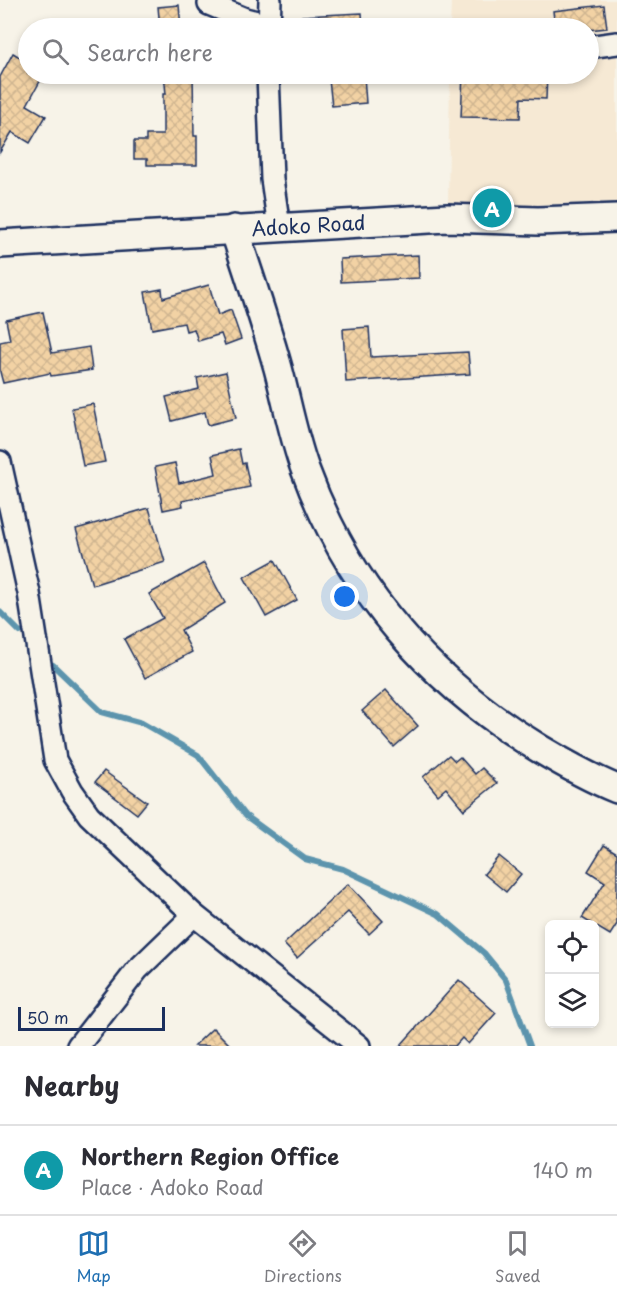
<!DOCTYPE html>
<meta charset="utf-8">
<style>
body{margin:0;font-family:"Playpen Sans",sans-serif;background:#f2f2f3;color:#2b2b33}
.controls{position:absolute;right:18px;bottom:18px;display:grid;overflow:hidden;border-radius:9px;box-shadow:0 3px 9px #0003}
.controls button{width:54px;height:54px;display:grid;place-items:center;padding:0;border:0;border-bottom:2px solid #e1e1e2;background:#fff;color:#2b2b33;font:30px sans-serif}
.scale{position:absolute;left:18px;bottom:15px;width:147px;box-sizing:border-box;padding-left:6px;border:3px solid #1b2f5e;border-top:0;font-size:16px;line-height:21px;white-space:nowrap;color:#1b2f5e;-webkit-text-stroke:4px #f7f3e8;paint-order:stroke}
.you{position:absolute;left:345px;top:597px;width:21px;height:21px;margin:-15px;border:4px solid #fff;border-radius:50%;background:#1a73e8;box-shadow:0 0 0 9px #1a73e833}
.badge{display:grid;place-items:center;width:39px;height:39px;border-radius:50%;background:#1f6fb2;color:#fff;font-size:20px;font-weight:700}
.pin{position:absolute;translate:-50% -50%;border:3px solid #fff;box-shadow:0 2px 6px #0006}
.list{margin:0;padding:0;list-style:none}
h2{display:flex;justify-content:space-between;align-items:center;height:78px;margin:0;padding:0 24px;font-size:26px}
h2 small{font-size:20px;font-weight:400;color:#7c7c81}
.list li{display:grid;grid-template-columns:39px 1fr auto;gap:18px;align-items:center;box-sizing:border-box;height:90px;padding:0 24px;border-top:2px solid #e1e1e2}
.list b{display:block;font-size:22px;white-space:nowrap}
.list p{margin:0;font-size:20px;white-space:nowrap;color:#7c7c81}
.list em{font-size:20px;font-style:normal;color:#7c7c81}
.icon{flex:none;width:33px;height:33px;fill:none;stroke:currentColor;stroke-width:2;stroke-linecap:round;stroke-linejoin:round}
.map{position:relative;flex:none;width:617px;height:1046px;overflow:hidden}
.search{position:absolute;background:#fff;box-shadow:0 3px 9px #0003;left:18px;right:18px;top:18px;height:66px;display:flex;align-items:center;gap:15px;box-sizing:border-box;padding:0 21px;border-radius:33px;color:#7c7c81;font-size:22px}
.sheet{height:168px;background:#fff}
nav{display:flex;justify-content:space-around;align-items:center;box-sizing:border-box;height:84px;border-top:2px solid #e1e1e2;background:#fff;font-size:16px;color:#7c7c81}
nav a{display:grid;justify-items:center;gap:3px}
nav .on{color:#1f6fb2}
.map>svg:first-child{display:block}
.built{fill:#f6e9d4}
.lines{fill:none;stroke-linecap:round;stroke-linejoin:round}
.stream{stroke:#5c94ad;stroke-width:6}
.building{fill:url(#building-cross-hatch);stroke:#1b2f5e;stroke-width:1.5}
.minor-casing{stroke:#1b2f5e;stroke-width:26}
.tertiary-casing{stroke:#1b2f5e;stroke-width:32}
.minor{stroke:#f7f3e8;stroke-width:21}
.tertiary{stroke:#f7f3e8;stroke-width:27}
.labels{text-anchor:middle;stroke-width:4.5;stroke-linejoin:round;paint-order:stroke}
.street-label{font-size:20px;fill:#1b2f5e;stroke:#f7f3e8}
</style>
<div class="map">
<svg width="617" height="1046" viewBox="0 0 617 1046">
<defs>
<pattern id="building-cross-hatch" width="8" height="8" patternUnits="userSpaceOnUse" patternTransform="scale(1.5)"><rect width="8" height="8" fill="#f2d2a4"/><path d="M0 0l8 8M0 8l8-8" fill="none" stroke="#cfb590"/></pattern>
</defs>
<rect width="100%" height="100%" fill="#f7f3e8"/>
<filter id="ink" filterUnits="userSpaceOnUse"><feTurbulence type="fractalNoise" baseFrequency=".0167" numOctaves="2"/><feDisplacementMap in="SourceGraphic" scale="12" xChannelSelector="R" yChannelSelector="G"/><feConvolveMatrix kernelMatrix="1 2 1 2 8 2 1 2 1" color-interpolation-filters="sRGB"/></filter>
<g filter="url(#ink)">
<!-- built -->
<path class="built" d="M 451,0 L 617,0 L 617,203 L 448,207 L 450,74 L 588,74 L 588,28 L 450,28 Z"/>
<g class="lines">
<!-- stream -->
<g class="stream">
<path d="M 0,612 L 20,632"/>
<path d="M 53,665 L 102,712 L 142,723 L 198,755 L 246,816 L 305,859 L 343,869 L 438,914 L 484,953 L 506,980 L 530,1046"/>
</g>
</g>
<!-- building -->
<g class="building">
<path d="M 179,5 L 181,28 L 160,28 L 158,7 Z"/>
<path d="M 604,5 L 607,28 L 588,30 L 555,28 L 553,11 Z"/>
<path d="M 362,13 L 363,28 L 302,28 L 302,16 Z"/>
<path d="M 13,53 L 28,62 L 28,74 L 44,74 L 27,105 L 46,116 L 30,143 L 12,132 L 0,152 L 0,77 Z"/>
<path d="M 164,74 L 193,74 L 194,136 L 197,136 L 197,165 L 147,165 L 147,159 L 134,159 L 134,141 L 146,141 L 146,135 L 163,135 L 163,94 L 166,94 Z"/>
<path d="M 463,74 L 547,74 L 546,99 L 521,98 L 520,118 L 461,117 Z"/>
<path d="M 364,76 L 366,103 L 332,106 L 329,80 Z"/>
<path d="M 418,255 L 419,278 L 341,282 L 340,259 Z"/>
<path d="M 209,285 L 218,315 L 231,310 L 241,339 L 225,345 L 221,334 L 198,341 L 194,329 L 186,331 L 184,323 L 152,329 L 145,292 L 162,289 L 163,298 Z"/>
<path d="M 43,312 L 52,353 L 89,347 L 92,370 L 51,376 L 50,373 L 3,383 L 0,372 L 0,342 L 10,340 L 6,320 Z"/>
<path d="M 369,327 L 371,357 L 468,352 L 470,374 L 346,382 L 343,329 Z"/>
<path d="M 226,372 L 236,418 L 208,425 L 205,412 L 172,421 L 166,397 L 199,389 L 197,378 Z"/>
<path d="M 93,404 L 105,462 L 83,466 L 72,408 Z"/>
<path d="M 239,449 L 242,464 L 245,463 L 250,487 L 182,501 L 183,506 L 163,510 L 155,467 L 175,463 L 179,483 L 216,474 L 212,455 Z"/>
<path d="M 149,508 L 165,562 L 92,585 L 76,529 Z"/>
<path d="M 275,560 L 297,600 L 266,617 L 244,577 Z"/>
<path d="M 204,563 L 225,603 L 181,630 L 192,652 L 145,678 L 124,639 L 163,618 L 149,594 Z"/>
<path d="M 386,690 L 418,726 L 394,747 L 362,711 Z"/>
<path d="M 449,755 L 455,761 L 460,757 L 475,774 L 482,768 L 497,783 L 464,810 L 446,788 L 438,795 L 423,777 Z"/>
<path d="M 104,771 L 147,802 L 137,814 L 95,782 Z"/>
<path d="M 604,845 L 617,853 L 617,924 L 610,935 L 582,918 L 605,882 L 588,871 Z"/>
<path d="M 499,856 L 521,874 L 506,892 L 484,874 Z"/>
<path d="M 348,884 L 383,921 L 369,934 L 348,912 L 297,958 L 284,944 Z"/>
<path d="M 459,980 L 496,1013 L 468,1044 L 462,1038 L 455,1046 L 400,1046 Z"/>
<path d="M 213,1028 L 231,1046 L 194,1046 Z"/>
</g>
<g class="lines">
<!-- minor casing -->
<g class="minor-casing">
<g id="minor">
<path d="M 209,4 L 245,19 L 269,25"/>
<path d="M 269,28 L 270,0"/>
<path d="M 588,47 L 617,43"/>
<path d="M 268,74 L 272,179 L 279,227"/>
<path d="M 0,462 L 29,593 L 55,760 L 72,791 L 89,815 L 194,915 L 359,1046"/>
<path d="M 78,1046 L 137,970 L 194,915"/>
</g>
</g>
<!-- tertiary casing -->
<g class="tertiary-casing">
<g id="tertiary">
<path d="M 234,229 C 249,275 265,321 278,368 C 287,402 293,436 305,469 C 349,590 431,683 540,749 C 565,764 590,778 617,789"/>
<path id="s1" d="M 0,244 L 447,218 L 538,221 L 617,218"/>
</g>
</g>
<!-- minor -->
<use href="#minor" class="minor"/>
<!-- tertiary -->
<use href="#tertiary" class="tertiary"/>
</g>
</g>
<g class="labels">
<!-- street labels -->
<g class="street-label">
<text dy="7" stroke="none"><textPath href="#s1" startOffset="309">Adoko Road</textPath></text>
</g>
</g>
</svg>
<div class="controls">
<button><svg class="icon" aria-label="locate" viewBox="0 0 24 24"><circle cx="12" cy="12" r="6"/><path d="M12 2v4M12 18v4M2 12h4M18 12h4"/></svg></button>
<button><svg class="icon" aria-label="layers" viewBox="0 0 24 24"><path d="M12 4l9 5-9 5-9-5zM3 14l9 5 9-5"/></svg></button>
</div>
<div class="scale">50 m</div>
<div class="you"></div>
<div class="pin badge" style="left:492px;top:208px;background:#0f9aa8">A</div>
<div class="search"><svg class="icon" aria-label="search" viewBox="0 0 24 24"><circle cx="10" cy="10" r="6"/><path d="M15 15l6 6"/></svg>Search here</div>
</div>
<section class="sheet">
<h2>Nearby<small></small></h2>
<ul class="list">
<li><span class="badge" style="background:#0f9aa8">A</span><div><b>Northern Region Office</b><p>Place · Adoko Road</p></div><em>140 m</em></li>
</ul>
</section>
<nav>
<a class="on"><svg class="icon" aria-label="map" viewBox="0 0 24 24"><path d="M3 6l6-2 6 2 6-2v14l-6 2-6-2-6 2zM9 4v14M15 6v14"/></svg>Map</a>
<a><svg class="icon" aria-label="directions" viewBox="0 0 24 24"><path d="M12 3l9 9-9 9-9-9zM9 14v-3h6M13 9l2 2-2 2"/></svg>Directions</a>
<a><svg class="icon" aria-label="saved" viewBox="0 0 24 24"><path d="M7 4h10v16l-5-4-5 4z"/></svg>Saved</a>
</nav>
